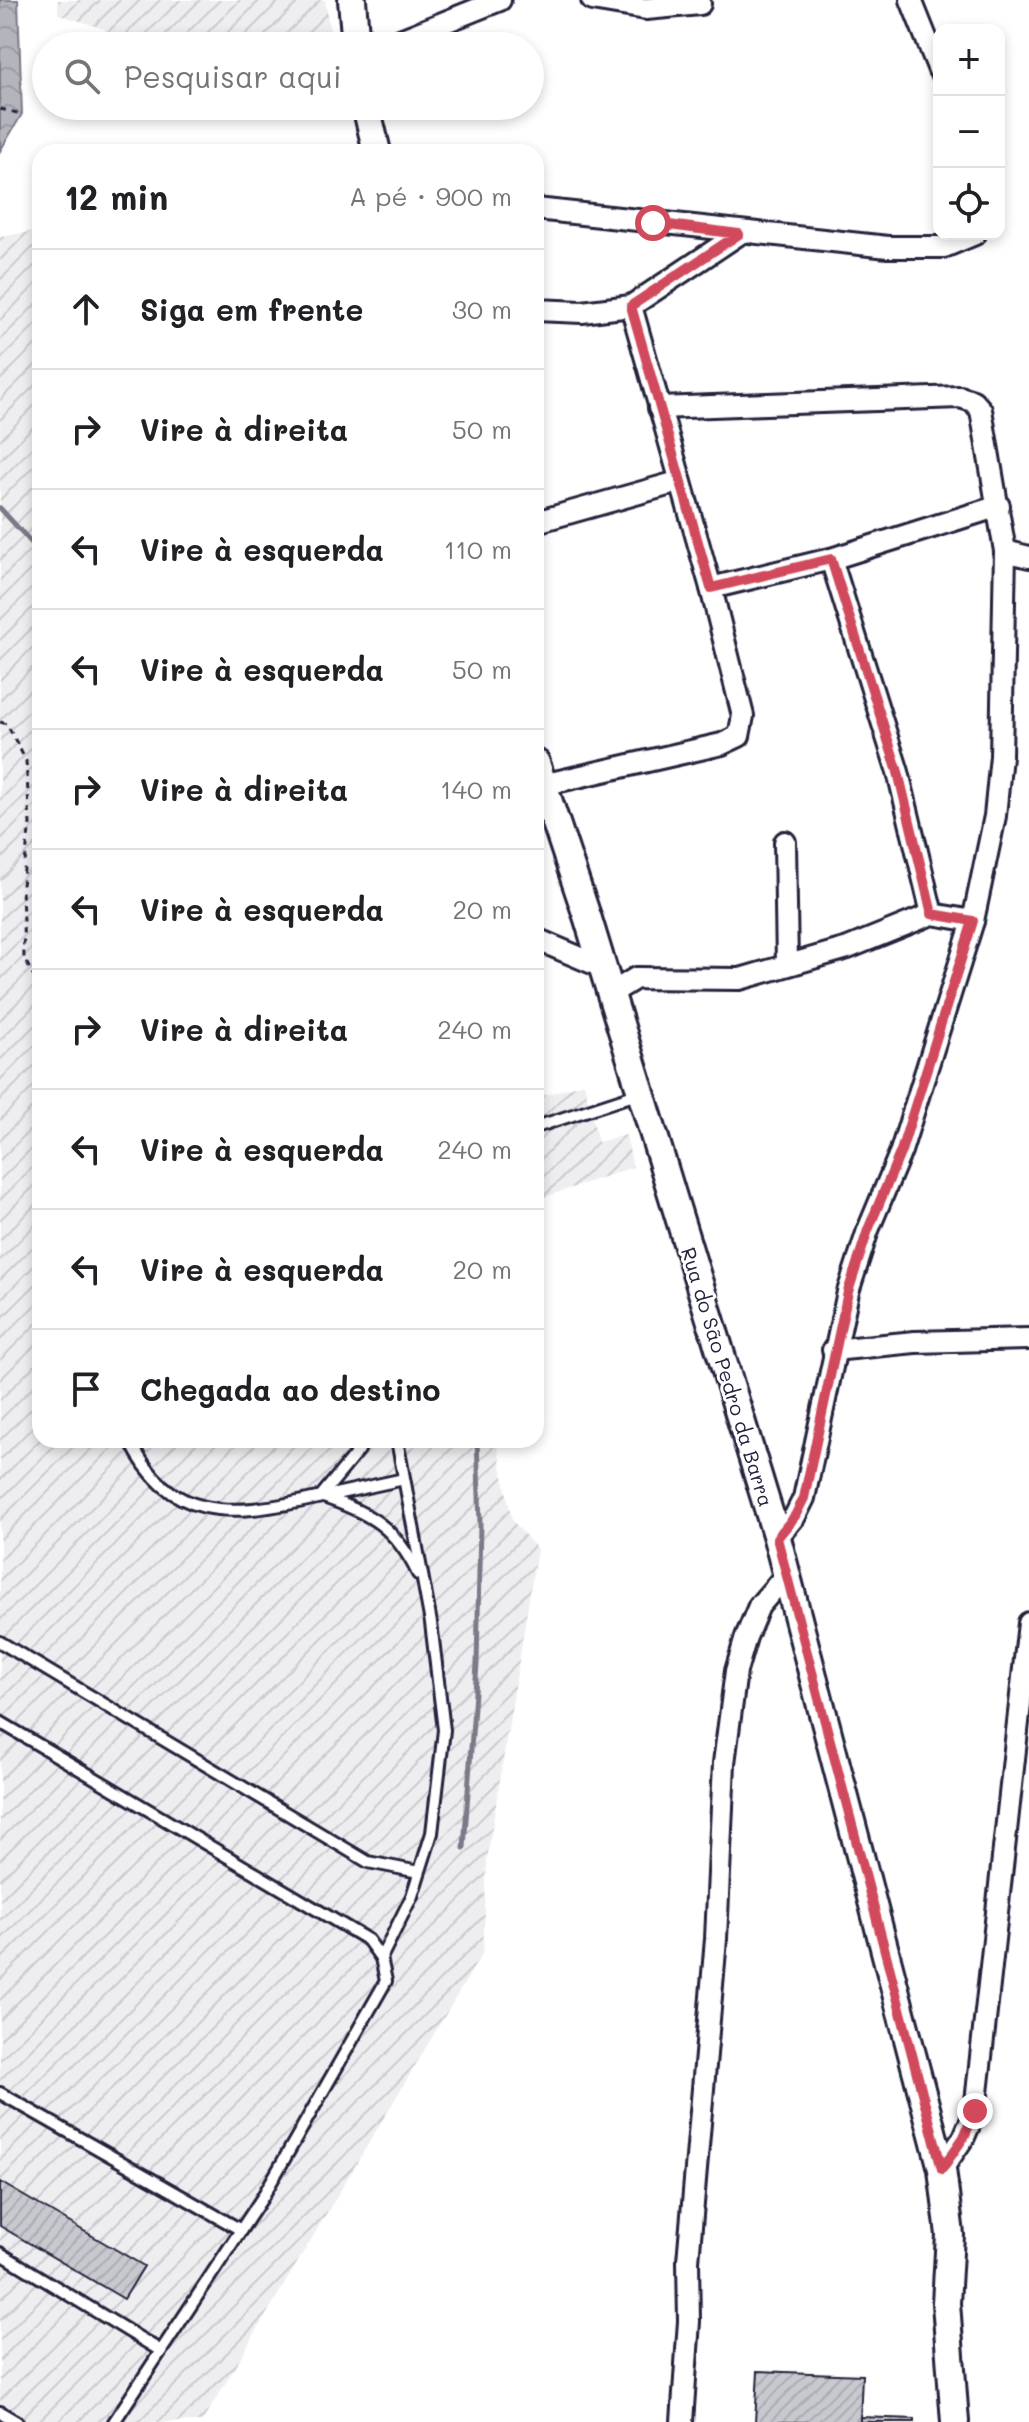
<!DOCTYPE html>
<html lang="pt">
<meta charset="utf-8">
<style>
body{margin:0;font-family:Mali,sans-serif;background:#f6f6f6;color:#202124}
.controls{position:absolute;right:24px;top:24px;display:grid;overflow:hidden;border-radius:16px;box-shadow:0 4px 12px #0003}
.controls button{width:72px;height:72px;display:grid;place-items:center;padding:0;border:0;border-bottom:2px solid #e0e0e0;background:#fff;color:#202124;font:40px sans-serif}
.stop{position:absolute;width:24px;height:24px;margin:-18px;border:6px solid #d1495b;border-radius:50%;background:#fff}
.stop.end{background:#d1495b;border-color:#fff;box-shadow:0 2px 8px #0008}
.list{margin:0;padding:0;list-style:none}
h2{display:flex;justify-content:space-between;align-items:center;height:104px;margin:0;padding:0 32px;font-size:34px}
h2 small{font-size:26px;font-weight:400;color:#757577}
.list li{display:grid;grid-template-columns:52px 1fr auto;gap:24px;align-items:center;box-sizing:border-box;height:120px;padding:0 32px;border-top:2px solid #e0e0e0}
.list b{display:block;font-size:30px;white-space:nowrap}
.list em{font-size:26px;font-style:normal;color:#757577}
.icon{flex:none;width:44px;height:44px;fill:none;stroke:currentColor;stroke-width:2;stroke-linecap:round;stroke-linejoin:round}
.map{position:relative;flex:none;width:1029px;height:2422px;overflow:hidden}
.search{position:absolute;background:#fff;box-shadow:0 4px 12px #0003;left:32px;top:32px;width:512px;height:88px;display:flex;align-items:center;gap:20px;box-sizing:border-box;padding:0 28px;border-radius:44px;color:#757577;font-size:30px}
.panel{position:absolute;background:#fff;box-shadow:0 4px 12px #0003;left:32px;top:144px;width:512px;height:1304px;border-radius:24px}
.map>svg:first-child{display:block}
.industrial{fill:url(#industrial-furrows)}
.water{fill:url(#water-waves);stroke:#7a7a88;stroke-width:2}
.lines{fill:none;stroke-linecap:round;stroke-linejoin:round}
.stream{stroke:#7a7a88;stroke-width:5}
.building{fill:url(#building-hatch);stroke:#22223b;stroke-width:2}
.service-casing{stroke:#22223b;stroke-width:16}
.minor-casing{stroke:#22223b;stroke-width:26}
.tertiary-casing{stroke:#22223b;stroke-width:32}
.path{stroke:#22223b;stroke-width:3;stroke-dasharray:6 6;stroke-linecap:butt}
.service{stroke:#fff;stroke-width:10}
.minor{stroke:#fff;stroke-width:20}
.tertiary{stroke:#fff;stroke-width:26}
.route{stroke:#d1495b;stroke-width:10}
.labels{text-anchor:middle;stroke-width:6;stroke-linejoin:round;paint-order:stroke}
.street-label{font-size:20px;fill:#22223b;stroke:#fff}
</style>
<div class="map">
<svg width="1029" height="2422" viewBox="0 0 1029 2422">
<defs>
<pattern id="industrial-furrows" width="10" height="10" patternUnits="userSpaceOnUse" patternTransform="scale(2)"><rect width="10" height="10" fill="#eeeef1"/><path d="M-1 1l2-2M0 10L10 0M9 11l2-2" fill="none" stroke="#ccccd0"/></pattern>
<pattern id="water-waves" width="16" height="10" patternUnits="userSpaceOnUse" patternTransform="scale(2)"><rect width="16" height="10" fill="#b4b4bc"/><path d="M0 5q4-4 8 0t8 0" fill="none" stroke="#9a9aa2"/></pattern>
<pattern id="building-hatch" width="6" height="6" patternUnits="userSpaceOnUse" patternTransform="scale(2)"><rect width="6" height="6" fill="#c8c8cf"/><path d="M-1 1l2-2M0 6l6-6M5 7l2-2" fill="none" stroke="#acacb3"/></pattern>
</defs>
<rect width="100%" height="100%" fill="#fff"/>
<filter id="ink" filterUnits="userSpaceOnUse"><feTurbulence type="fractalNoise" baseFrequency=".0125" numOctaves="2"/><feDisplacementMap in="SourceGraphic" scale="16" xChannelSelector="R" yChannelSelector="G"/><feConvolveMatrix kernelMatrix="1 2 1 2 8 2 1 2 1" color-interpolation-filters="sRGB"/></filter>
<g filter="url(#ink)">
<!-- industrial -->
<g class="industrial">
<path d="M 58,0 L 325,0 L 332,46 L 104,46 L 105,29 L 58,14 Z"/>
<path d="M 40,230 L 40,1440 L 496,1440 L 512,1520 L 537,1549 L 487,1860 L 483,1952 L 202,2422 L 0,2422 L 0,237 Z"/>
<path d="M 584,1083 L 598,1142 L 626,1135 L 633,1167 L 536,1200 L 536,1098 Z"/>
</g>
<!-- water -->
<path class="water" d="M 0,0 L 18,0 L 22,114 L 0,151 Z"/>
<g class="lines">
<!-- stream -->
<g class="stream">
<path d="M 0,508 L 40,552"/>
<path d="M 464,1848 L 477,1664 L 480,1524 L 477,1440"/>
</g>
</g>
<!-- building -->
<g class="building">
<path d="M 0,2182 L 144,2266 L 124,2299 L 0,2226 Z"/>
<path d="M 758,2371 L 862,2375 L 860,2422 L 755,2422 Z"/>
<path d="M 860,2417 L 915,2419 L 915,2422 L 860,2422 Z"/>
</g>
<g class="lines">
<!-- service casing -->
<g class="service-casing">
<g id="service">
<path d="M 536,1127 L 640,1093"/>
<path d="M 130,1440 C 169,1522 230,1516 308,1500 C 340,1493 372,1486 404,1479"/>
<path d="M 321,1496 L 359,1450 L 362,1440"/>
<path d="M 323,1497 C 371,1513 396,1528 418,1574"/>
<path d="M 0,1642 L 368,1862 L 419,1872"/>
<path d="M 0,1722 L 368,1940 L 381,1958 L 386,1981 L 262,2198 L 114,2422"/>
<path d="M 381,1958 L 412,1896 L 432,1833 L 444,1730 L 431,1623 L 397,1440"/>
<path d="M 0,2093 L 241,2230"/>
<path d="M 0,2253 L 161,2351"/>
<path d="M 0,2412 L 17,2422"/>
</g>
</g>
<!-- minor casing -->
<g class="minor-casing">
<g id="minor">
<path d="M 592,0 L 646,9 L 700,4"/>
<path d="M 911,0 L 939,70"/>
<path d="M 385,46 L 500,0"/>
<path d="M 536,209 L 888,247 L 944,247 L 975,234"/>
<path d="M 536,310 L 582,312 L 631,306 L 739,234"/>
<path d="M 659,408 L 960,397 L 973,401 L 981,410 L 1005,551 L 1001,756 L 995,816 L 973,921 L 901,1151 L 868,1230 L 848,1292 L 804,1498 L 795,1516 L 777,1538"/>
<path d="M 536,522 L 678,482"/>
<path d="M 1005,551 L 1029,557"/>
<path d="M 831,559 L 898,772 L 932,914"/>
<path d="M 711,588 L 831,559 L 999,506"/>
<path d="M 542,785 L 722,744 L 739,736 L 743,716 L 711,588 L 631,306"/>
<path d="M 785,842 L 787,965"/>
<path d="M 536,939 L 602,967"/>
<path d="M 610,994 L 636,978 L 740,979 L 848,948 L 932,914 L 973,921"/>
<path d="M 833,1350 L 915,1342 L 1029,1339"/>
<path d="M 942,2169 L 964,2137 L 975,2111 L 1029,1623"/>
<path d="M 682,2422 L 689,2321 L 688,2261 L 716,1939 L 724,1763 L 736,1671 L 746,1637 L 759,1606 L 785,1576"/>
</g>
</g>
<!-- tertiary casing -->
<g class="tertiary-casing">
<g id="tertiary">
<path d="M 352,0 L 356,46"/>
<path d="M 366,106 L 377,152"/>
<path d="M 536,763 L 588,919 L 777,1538 L 942,2169 L 950,2235 L 946,2303 L 955,2422"/>
</g>
</g>
<!-- path -->
<g class="path">
<path d="M 0,109 L 22,114"/>
<path d="M 0,722 L 7,724 L 26,761 L 30,824 L 22,885 L 24,958 L 40,988"/>
</g>
<!-- service -->
<use href="#service" class="service"/>
<!-- minor -->
<use href="#minor" class="minor"/>
<!-- tertiary -->
<use href="#tertiary" class="tertiary"/>
</g>
</g>
<g class="lines" filter="url(#ink)">
<!-- route -->
<path class="route" d="M 653,223 L 739,234 L 631,306 L 711,588 L 831,559 L 898,772 L 932,914 L 973,921 L 901,1151 L 868,1230 L 848,1292 L 804,1498 L 795,1516 L 777,1538 L 942,2169 L 964,2137 L 975,2111"/>
</g>
<g class="labels">
<!-- street labels -->
<g class="street-label">
<text transform="translate(727 1377) rotate(73)" y="7">Rua do São Pedro da Barra</text>
</g>
</g>
</svg>
<div class="controls">
<button>+</button>
<button>−</button>
<button><svg class="icon" aria-label="locate" viewBox="0 0 24 24"><circle cx="12" cy="12" r="6"/><path d="M12 2v4M12 18v4M2 12h4M18 12h4"/></svg></button>
</div>
<div class="stop" style="left:653px;top:223px"></div>
<div class="stop end" style="left:975px;top:2111px"></div>
<div class="search"><svg class="icon" aria-label="search" viewBox="0 0 24 24"><circle cx="10" cy="10" r="6"/><path d="M15 15l6 6"/></svg>Pesquisar aqui</div>
<section class="panel">
<h2>12 min<small>A pé · 900 m</small></h2>
<ul class="list">
<li><svg class="icon" aria-label="ahead" viewBox="0 0 24 24"><path d="M12 20V5M6 11l6-6 6 6"/></svg><div><b>Siga em frente</b></div><em>30 m</em></li>
<li><svg class="icon" aria-label="right" viewBox="0 0 24 24"><path d="M7 20v-9h11M14 6l5 5-5 5"/></svg><div><b>Vire à direita</b></div><em>50 m</em></li>
<li><svg class="icon" aria-label="left" viewBox="0 0 24 24"><path d="M17 20v-9H6M10 6l-5 5 5 5"/></svg><div><b>Vire à esquerda</b></div><em>110 m</em></li>
<li><svg class="icon" aria-label="left" viewBox="0 0 24 24"><path d="M17 20v-9H6M10 6l-5 5 5 5"/></svg><div><b>Vire à esquerda</b></div><em>50 m</em></li>
<li><svg class="icon" aria-label="right" viewBox="0 0 24 24"><path d="M7 20v-9h11M14 6l5 5-5 5"/></svg><div><b>Vire à direita</b></div><em>140 m</em></li>
<li><svg class="icon" aria-label="left" viewBox="0 0 24 24"><path d="M17 20v-9H6M10 6l-5 5 5 5"/></svg><div><b>Vire à esquerda</b></div><em>20 m</em></li>
<li><svg class="icon" aria-label="right" viewBox="0 0 24 24"><path d="M7 20v-9h11M14 6l5 5-5 5"/></svg><div><b>Vire à direita</b></div><em>240 m</em></li>
<li><svg class="icon" aria-label="left" viewBox="0 0 24 24"><path d="M17 20v-9H6M10 6l-5 5 5 5"/></svg><div><b>Vire à esquerda</b></div><em>240 m</em></li>
<li><svg class="icon" aria-label="left" viewBox="0 0 24 24"><path d="M17 20v-9H6M10 6l-5 5 5 5"/></svg><div><b>Vire à esquerda</b></div><em>20 m</em></li>
<li><svg class="icon" aria-label="arrive" viewBox="0 0 24 24"><path d="M6 21V4h12l-3 4 3 4H6"/></svg><div><b>Chegada ao destino</b></div></li>
</ul>
</section>
</div>
